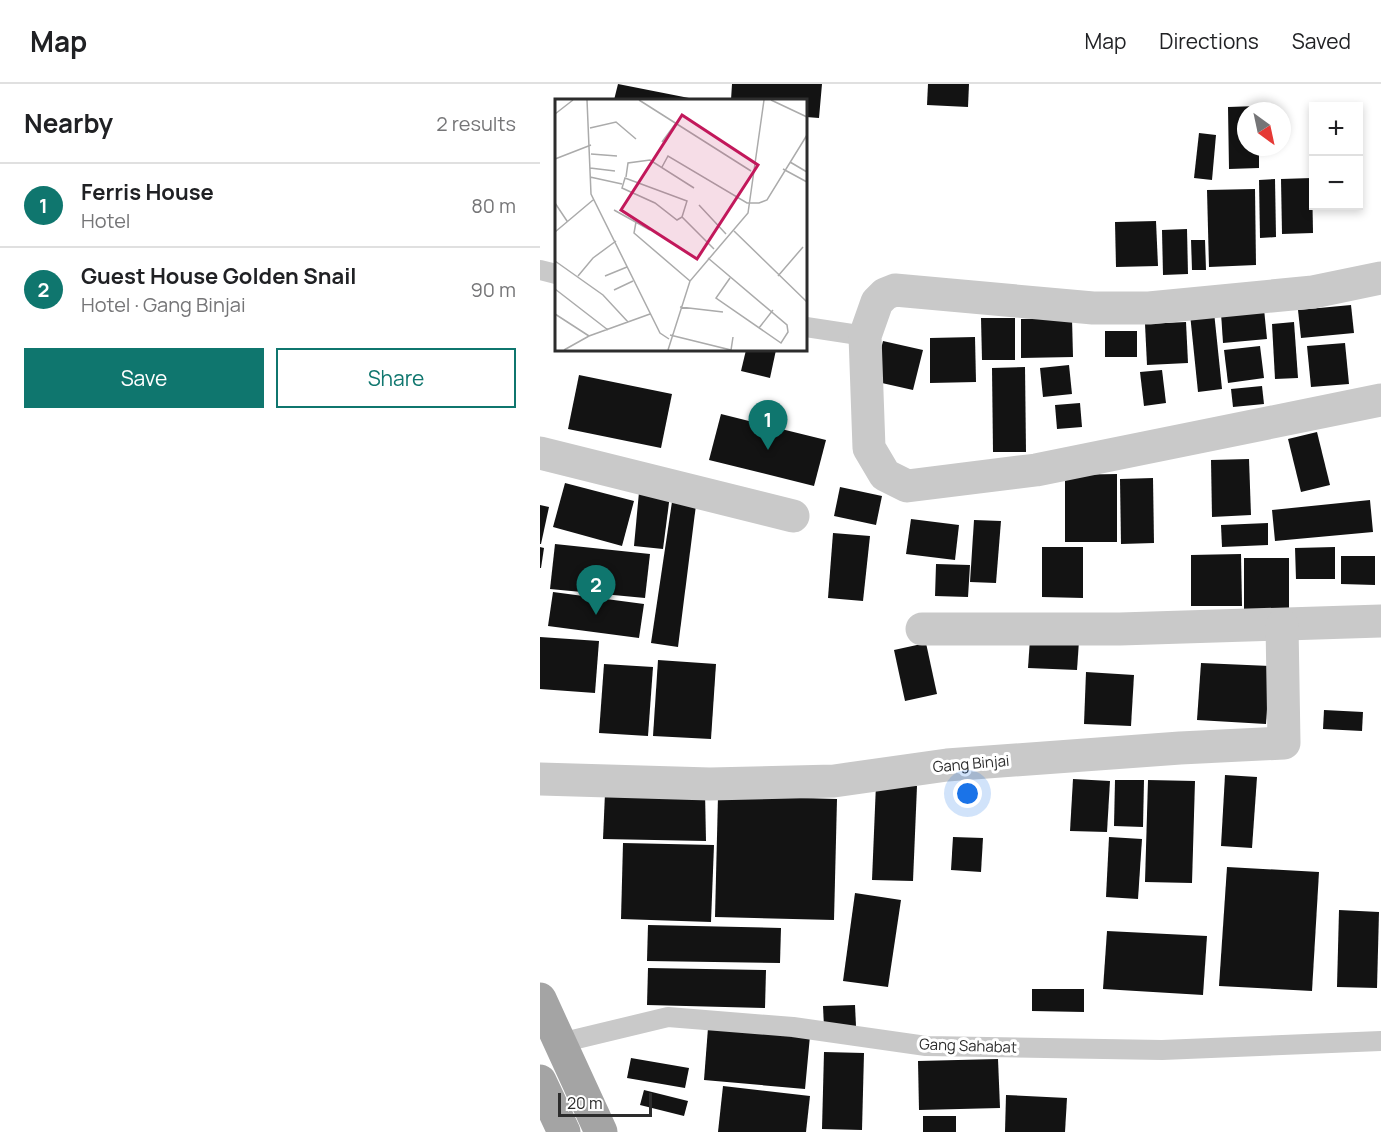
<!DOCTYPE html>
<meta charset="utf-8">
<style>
body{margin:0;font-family:Manrope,sans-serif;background:#f2f2f2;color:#202124}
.controls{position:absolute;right:18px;top:18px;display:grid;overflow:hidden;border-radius:0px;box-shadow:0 3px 9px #0003}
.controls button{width:54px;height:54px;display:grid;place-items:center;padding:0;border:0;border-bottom:2px solid #e0e0e0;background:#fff;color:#202124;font:30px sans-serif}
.compass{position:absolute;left:697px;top:18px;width:54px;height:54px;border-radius:50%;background:#fff;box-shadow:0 3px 9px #0003;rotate:147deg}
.scale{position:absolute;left:18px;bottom:15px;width:94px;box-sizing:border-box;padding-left:6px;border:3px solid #2c2c2c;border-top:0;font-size:16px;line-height:21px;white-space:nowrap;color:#2c2c2c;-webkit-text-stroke:4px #fff;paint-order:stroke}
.you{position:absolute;left:428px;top:710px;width:21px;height:21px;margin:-15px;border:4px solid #fff;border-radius:50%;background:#1a73e8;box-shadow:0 0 0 9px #1a73e833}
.badge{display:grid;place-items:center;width:39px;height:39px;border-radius:50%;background:#0f766e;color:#fff;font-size:20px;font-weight:700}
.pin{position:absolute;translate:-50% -50px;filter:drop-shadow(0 2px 3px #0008)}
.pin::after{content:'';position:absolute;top:32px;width:21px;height:18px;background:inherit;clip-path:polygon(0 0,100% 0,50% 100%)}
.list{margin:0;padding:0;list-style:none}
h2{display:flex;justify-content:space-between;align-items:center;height:78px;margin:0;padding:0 24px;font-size:26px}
h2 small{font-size:20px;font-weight:400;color:#757577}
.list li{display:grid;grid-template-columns:39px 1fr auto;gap:18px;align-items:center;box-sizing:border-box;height:84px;padding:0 24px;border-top:2px solid #e0e0e0}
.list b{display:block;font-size:22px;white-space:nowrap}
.list p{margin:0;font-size:20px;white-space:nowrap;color:#757577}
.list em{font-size:20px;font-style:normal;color:#757577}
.actions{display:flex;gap:12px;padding:18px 24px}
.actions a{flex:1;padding:14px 0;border:2px solid #0f766e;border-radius:0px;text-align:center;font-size:21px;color:#0f766e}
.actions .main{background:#0f766e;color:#fff}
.map{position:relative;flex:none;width:841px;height:1048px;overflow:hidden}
header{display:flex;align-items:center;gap:36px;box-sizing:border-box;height:84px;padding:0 30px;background:#fff;border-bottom:2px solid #e0e0e0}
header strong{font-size:28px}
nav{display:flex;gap:33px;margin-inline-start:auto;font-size:21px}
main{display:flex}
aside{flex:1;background:#fff}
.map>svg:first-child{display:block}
.building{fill:#131313}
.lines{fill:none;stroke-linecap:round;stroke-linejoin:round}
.service{stroke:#c9c9c9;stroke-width:20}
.minor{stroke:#c9c9c9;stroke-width:33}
.primary{stroke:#a4a4a4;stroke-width:33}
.labels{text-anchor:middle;stroke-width:6;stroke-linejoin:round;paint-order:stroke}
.street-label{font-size:15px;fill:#2c2c2c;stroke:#fff}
.inset-road{fill:none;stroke:#ababab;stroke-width:1.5}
.view{fill:#c2185b;fill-opacity:0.15;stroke:#c2185b;stroke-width:3}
.inset-edge{fill:none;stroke:#2c2c2c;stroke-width:3}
</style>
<header>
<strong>Map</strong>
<nav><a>Map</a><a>Directions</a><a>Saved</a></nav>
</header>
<main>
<aside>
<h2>Nearby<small>2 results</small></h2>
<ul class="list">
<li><span class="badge">1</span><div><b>Ferris House</b><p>Hotel</p></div><em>80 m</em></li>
<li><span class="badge">2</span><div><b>Guest House Golden Snail</b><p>Hotel · Gang Binjai</p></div><em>90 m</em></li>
</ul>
<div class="actions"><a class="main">Save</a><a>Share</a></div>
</aside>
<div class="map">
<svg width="841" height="1048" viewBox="0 0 841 1048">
<rect width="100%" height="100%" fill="#fff"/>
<!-- building -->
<g class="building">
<path d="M 78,0 L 154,15 L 153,16 L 74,16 Z"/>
<path d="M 192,0 L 282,0 L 279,34 L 266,33 L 266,16 L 191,16 Z"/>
<path d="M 388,0 L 429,0 L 428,23 L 387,21 Z"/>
<path d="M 718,22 L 718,27 L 706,27 L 706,63 L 719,63 L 719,84 L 689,85 L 688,23 Z"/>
<path d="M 659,49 L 676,51 L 672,96 L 654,94 Z"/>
<path d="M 772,94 L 773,149 L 742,150 L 741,95 Z"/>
<path d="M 735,95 L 736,153 L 720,154 L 719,96 Z"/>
<path d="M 715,105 L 716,181 L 669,183 L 667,106 Z"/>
<path d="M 616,137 L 618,182 L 576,183 L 575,138 Z"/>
<path d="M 647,145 L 648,190 L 623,191 L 622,146 Z"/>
<path d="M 651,156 L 665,156 L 666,186 L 652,186 Z"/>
<path d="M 811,221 L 814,249 L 761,254 L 758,226 Z"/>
<path d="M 724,225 L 727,255 L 683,259 L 681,229 Z"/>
<path d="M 674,228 L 682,305 L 658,308 L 650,230 Z"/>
<path d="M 441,234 L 475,234 L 475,276 L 442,276 Z"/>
<path d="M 532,234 L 533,273 L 481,274 L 481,235 Z"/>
<path d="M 646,238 L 648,279 L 607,281 L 605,240 Z"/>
<path d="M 754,238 L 758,294 L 735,295 L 732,240 Z"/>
<rect x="565" y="247" width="32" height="26"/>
<path d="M 435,253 L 436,298 L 390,299 L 390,254 Z"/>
<path d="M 343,257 L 383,266 L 373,306 L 333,297 Z"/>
<path d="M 805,259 L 809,300 L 771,303 L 767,262 Z"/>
<path d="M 720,262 L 724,294 L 688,299 L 684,266 Z"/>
<path d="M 206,266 L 236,266 L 230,294 L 201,287 Z"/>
<path d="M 529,281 L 532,310 L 503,313 L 500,284 Z"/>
<path d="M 485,283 L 486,368 L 453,368 L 452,284 Z"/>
<path d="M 622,286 L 626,319 L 604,322 L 600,288 Z"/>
<path d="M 39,291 L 132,310 L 121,364 L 28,345 Z"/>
<path d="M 722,302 L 724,320 L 693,323 L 691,305 Z"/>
<path d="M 540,319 L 542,343 L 517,345 L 515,321 Z"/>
<path d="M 181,330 L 286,356 L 274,402 L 169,376 Z"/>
<path d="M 777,348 L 790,401 L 761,408 L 748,355 Z"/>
<path d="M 709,375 L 711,431 L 672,433 L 671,376 Z"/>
<path d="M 577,390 L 577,458 L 525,458 L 525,391 Z"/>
<path d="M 613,394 L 614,459 L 581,460 L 580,395 Z"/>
<path d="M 25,399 L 94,417 L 82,462 L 13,443 Z"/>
<path d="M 300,403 L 342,412 L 336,441 L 294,432 Z"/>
<path d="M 99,408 L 130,411 L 123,465 L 94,462 Z"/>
<path d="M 133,411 L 157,413 L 138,563 L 111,559 Z"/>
<path d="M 830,416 L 833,448 L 735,457 L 732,426 Z"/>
<path d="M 0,421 L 9,423 L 1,460 L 0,460 Z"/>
<path d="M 371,435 L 419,441 L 415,476 L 366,470 Z"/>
<path d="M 434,436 L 461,437 L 456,499 L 430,498 Z"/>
<path d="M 728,439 L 728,461 L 682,463 L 681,441 Z"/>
<path d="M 293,449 L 330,452 L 323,517 L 288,514 Z"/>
<path d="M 15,460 L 110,470 L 105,514 L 10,505 Z"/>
<path d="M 0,463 L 4,464 L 1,484 L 0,484 Z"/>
<path d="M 502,463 L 543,463 L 543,514 L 502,513 Z"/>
<path d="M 795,463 L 795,495 L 756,495 L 755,464 Z"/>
<path d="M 701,470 L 702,522 L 651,522 L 651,471 Z"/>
<path d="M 801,472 L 835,472 L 835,501 L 801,500 Z"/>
<path d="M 704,474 L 749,474 L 749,528 L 704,529 Z"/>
<path d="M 396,480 L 430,481 L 428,513 L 395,512 Z"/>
<path d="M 13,508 L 104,520 L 99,554 L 8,542 Z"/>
<path d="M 0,553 L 59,557 L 55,609 L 0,605 Z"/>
<path d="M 490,555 L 539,557 L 537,586 L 488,584 Z"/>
<path d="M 386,559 L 397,610 L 365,617 L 354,566 Z"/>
<path d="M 118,576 L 176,580 L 171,655 L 113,652 Z"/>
<path d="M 661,579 L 730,582 L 726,640 L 657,636 Z"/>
<path d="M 64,580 L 113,583 L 108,652 L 59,649 Z"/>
<path d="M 546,588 L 594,591 L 591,642 L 544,640 Z"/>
<path d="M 784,626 L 823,628 L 822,647 L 783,645 Z"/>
<path d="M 685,691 L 717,693 L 712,764 L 681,762 Z"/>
<path d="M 533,695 L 570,697 L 567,748 L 530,747 Z"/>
<path d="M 575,696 L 604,696 L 603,743 L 574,742 Z"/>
<path d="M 608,696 L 655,697 L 652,799 L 605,798 Z"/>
<path d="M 336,700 L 377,702 L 373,797 L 332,796 Z"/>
<path d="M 165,708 L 166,757 L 63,755 L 65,709 Z"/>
<path d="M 178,712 L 297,715 L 294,836 L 175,833 Z"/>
<path d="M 413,753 L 443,754 L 441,788 L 411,786 Z"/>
<path d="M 569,753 L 602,755 L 598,815 L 566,813 Z"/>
<path d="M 83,759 L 174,761 L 171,838 L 81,835 Z"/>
<path d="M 687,783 L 779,788 L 772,907 L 679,902 Z"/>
<path d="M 315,809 L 361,816 L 348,903 L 303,897 Z"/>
<path d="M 799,826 L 839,828 L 837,904 L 797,903 Z"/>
<path d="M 108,841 L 241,844 L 240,879 L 107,877 Z"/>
<path d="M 567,847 L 667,852 L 663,911 L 563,905 Z"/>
<path d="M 108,884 L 226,886 L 225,924 L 107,921 Z"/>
<path d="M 492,905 L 544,905 L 544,928 L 492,927 Z"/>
<path d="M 315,921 L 316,942 L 284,943 L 283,922 Z"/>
<path d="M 168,944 L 270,952 L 265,1005 L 164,996 Z"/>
<path d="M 284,968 L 324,969 L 322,1046 L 282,1045 Z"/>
<path d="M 91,974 L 149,984 L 145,1004 L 87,994 Z"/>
<path d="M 458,975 L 460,1024 L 379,1026 L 378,977 Z"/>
<path d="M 183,1002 L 270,1012 L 266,1048 L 178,1048 Z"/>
<path d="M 104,1006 L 148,1017 L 144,1032 L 100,1021 Z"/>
<path d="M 466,1011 L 527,1014 L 525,1048 L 465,1048 Z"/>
<rect x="383" y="1032" width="33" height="16"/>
</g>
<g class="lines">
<!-- service -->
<g class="service">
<path d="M 0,186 L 16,190"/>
<path d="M 266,243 L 325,252"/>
<path d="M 20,959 L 128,933 L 253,943 L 386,962 L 622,966 L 841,957"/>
</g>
<!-- minor -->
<g class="minor">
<path d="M 841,194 L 773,208 L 609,224 L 553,224 L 355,206 L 345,210 L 337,218 L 325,252 L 329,364 L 345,391 L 367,402 L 496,386 L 841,316"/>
<path d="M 0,369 L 253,432"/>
<path d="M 382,545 L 580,545 L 841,537"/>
<path d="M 0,695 L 170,700 L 294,697 L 407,681 L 640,664 L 744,659 L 742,541"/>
</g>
<!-- primary -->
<g class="primary">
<path d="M 0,915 L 61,1048"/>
<path d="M 0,997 L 24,1048"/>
</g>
</g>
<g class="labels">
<!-- street labels -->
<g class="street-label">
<text transform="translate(431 680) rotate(-5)" y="5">Gang Binjai</text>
<text transform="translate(428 962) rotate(2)" y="5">Gang Sahabat</text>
</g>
</g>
<!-- overview -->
<g transform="translate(15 15)">
<rect width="252" height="252" fill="#fff"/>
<path class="inset-road" d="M 32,1 L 36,95 L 105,234 L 114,240M 84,1 L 196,72M 216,1 L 252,18M 0,15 L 18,1M 35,29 L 61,23 L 81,40M 107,43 L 121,24M 36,55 L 62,57M 0,60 L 36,46M 235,63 L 252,73M 107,68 L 113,57 L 192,104 L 204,104 L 212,101 L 252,36M 35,69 L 60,72M 228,70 L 252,83M 35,78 L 67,85M 71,78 L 73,64 L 95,61 L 139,89M 0,104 L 12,122M 144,106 L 171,135M 59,111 L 95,131M 127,118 L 132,102 L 70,79 L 67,89 L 100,104 L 122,121 L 127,118 L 159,150M 81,123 L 79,134 L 135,182M 179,132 L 252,203M 0,133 L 38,101M 153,159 L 232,226 L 233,233 L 226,244 L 161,199 L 175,179M 0,162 L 48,196 L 73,223M 23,177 L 38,159 L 61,142M 50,177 L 72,168M 223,177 L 248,148M 0,190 L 53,231M 59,191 L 78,182M 125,208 L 168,213M 0,215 L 34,237M 204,229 L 218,211M 115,236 L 176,251 L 178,238M 9,251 L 34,237 L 95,215M 113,251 L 135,182 L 193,114 L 209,1"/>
<path class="view" d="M 127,16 L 203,66 L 142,160 L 66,111 Z"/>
<rect width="252" height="252" class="inset-edge"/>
</g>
</svg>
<div class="controls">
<button>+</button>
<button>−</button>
</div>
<svg class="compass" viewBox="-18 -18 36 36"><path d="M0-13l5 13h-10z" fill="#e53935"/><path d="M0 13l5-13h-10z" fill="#757577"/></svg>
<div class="scale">20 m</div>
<div class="you"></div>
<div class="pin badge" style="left:228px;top:366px">1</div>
<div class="pin badge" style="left:56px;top:531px">2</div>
</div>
</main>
